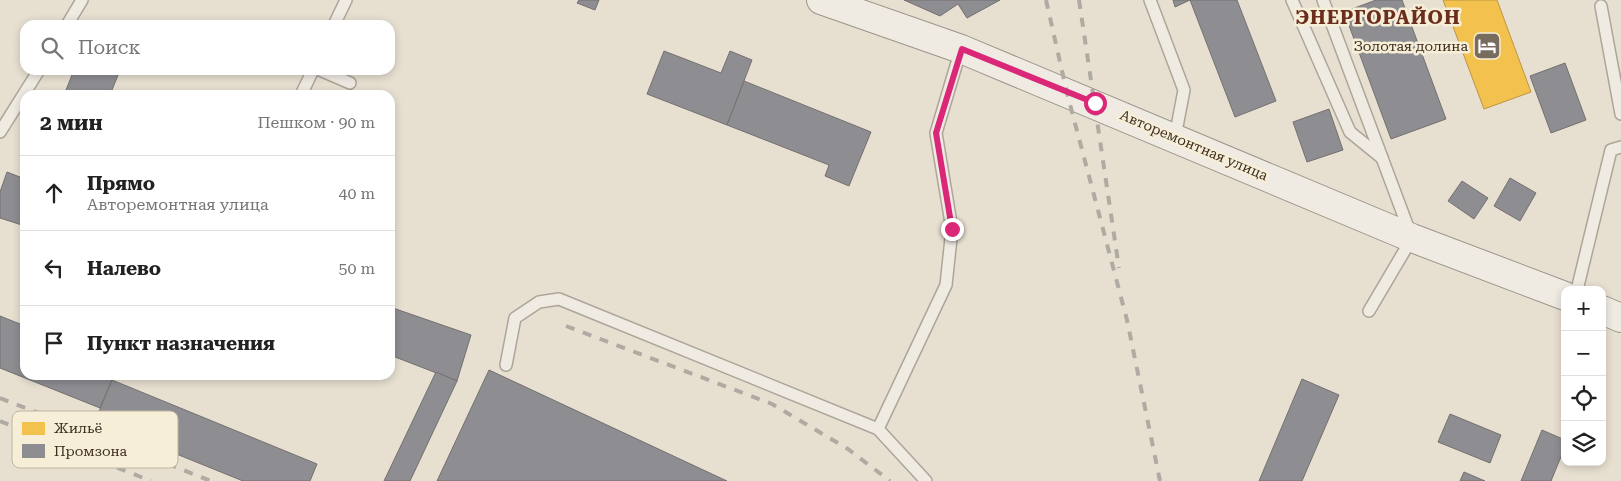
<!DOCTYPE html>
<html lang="ru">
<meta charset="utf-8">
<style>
body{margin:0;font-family:"Roboto Serif",serif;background:#f6f6f6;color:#222}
.controls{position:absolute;right:15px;bottom:15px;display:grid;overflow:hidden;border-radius:10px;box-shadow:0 2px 8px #0003}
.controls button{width:45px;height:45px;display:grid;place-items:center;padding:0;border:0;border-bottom:1px solid #e0e0e0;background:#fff;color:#222;font:25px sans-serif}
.stop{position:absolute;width:15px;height:15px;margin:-11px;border:4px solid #db2777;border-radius:50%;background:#fff}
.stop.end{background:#db2777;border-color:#fff;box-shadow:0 1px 5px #0008}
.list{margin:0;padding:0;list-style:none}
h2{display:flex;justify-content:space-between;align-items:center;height:65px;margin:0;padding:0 20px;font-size:21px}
h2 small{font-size:16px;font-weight:400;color:#767676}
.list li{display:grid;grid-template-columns:32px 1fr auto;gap:15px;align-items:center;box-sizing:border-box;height:75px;padding:0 20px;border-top:1px solid #e0e0e0}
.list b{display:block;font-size:19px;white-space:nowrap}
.list p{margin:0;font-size:16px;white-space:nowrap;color:#767676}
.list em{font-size:16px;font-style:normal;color:#767676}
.icon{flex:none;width:28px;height:28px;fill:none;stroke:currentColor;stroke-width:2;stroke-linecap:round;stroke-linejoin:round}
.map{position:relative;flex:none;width:1621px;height:481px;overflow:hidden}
.search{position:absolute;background:#fff;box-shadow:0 2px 8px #0003;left:20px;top:20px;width:375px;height:55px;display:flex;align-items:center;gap:12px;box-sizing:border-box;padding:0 18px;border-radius:15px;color:#767676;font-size:19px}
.panel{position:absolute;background:#fff;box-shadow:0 2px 8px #0003;left:20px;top:90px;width:375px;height:290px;border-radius:15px}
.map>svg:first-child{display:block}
.homes{fill:#f2c14e;stroke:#bc9540}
.industry{fill:#8d8d92;stroke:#757070}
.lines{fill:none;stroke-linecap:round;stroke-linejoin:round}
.lane-casing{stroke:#ada599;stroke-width:14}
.secondary-casing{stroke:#9c958a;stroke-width:30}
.lane{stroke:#efebe3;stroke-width:11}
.secondary{stroke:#efebe3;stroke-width:28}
.rail{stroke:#afaaa2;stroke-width:4;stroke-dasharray:9 9;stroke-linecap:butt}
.route{stroke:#db2777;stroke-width:6}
.labels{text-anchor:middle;stroke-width:5;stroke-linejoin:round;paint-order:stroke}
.poi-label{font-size:14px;fill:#3d2e20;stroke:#f7eed8;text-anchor:end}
.street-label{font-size:14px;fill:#3d2e20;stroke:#f7eed8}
.district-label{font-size:19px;font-weight:bold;letter-spacing:1px;fill:#6b2e1e;stroke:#f7eed8}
.key{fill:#f7eed8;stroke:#bfb4a1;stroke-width:1}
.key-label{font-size:14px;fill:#3d2e20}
</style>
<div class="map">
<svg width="1621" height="481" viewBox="0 0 1621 481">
<rect width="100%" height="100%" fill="#e7e0d1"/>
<!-- homes -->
<path class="homes" d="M 1443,0 L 1497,0 L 1531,92 L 1484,109 Z"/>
<!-- industry -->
<g class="industry">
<path d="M 579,0 L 599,0 L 595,10 L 577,3 Z"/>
<path d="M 904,0 L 1000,0 L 967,18 L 958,4 L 940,16 Z"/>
<path d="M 1173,0 L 1237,0 L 1276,101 L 1235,117 L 1190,0 L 1175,7 Z"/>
<path d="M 1376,0 L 1402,0 L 1446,119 L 1391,139 L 1344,12 Z"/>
<path d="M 664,51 L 721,73 L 730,51 L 752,60 L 727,125 L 647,94 Z"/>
<path d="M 1565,63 L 1586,120 L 1551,133 L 1530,76 Z"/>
<path d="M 74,70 L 120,70 L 110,95 L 64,95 Z"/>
<path d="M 744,81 L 871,132 L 849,186 L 825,176 L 829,165 L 727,125 Z"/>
<path d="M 1329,109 L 1343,150 L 1307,162 L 1293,122 Z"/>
<path d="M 7,172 L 25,179 L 25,226 L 0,218 L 0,192 Z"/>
<path d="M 1510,178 L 1536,193 L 1520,221 L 1494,206 Z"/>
<path d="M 1462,181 L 1488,198 L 1474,219 L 1448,201 Z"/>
<path d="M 390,307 L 471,335 L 457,381 L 390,355 Z"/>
<path d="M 0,316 L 25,326 L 25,375 L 114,375 L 100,408 L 0,368 Z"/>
<path d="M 489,370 L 727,481 L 437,481 Z"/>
<path d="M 436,372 L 457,381 L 410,481 L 384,481 Z"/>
<path d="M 1302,379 L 1339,395 L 1302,481 L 1259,481 Z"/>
<path d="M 112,380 L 317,464 L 310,481 L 243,481 L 95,421 Z"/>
<path d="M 1450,414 L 1501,435 L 1490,463 L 1438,442 Z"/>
<path d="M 1542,430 L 1565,440 L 1565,447 L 1551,481 L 1521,481 Z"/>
<path d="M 1464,472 L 1485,481 L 1460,481 Z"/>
</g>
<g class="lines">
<!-- lane casing -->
<g class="lane-casing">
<g id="lane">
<path d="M 1150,0 L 1184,90 L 1175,137"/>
<path d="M 1292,0 L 1350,132 L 1382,158"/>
<path d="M 1323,0 L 1412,238 L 1369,311"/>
<path d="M 1601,6 L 1621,114"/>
<path d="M 67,25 L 82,0"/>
<path d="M 334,25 L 346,0"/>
<path d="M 320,70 L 350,83"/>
<path d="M 301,95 L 313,70"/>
<path d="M 0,132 L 39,70"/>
<path d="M 1577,290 L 1611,150 L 1621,147"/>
<path d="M 506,365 L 515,318 L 539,302 L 559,299 L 878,429 L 926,481"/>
<path d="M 878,429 L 946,285 L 952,229 L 936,133 L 961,49"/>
</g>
</g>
<!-- secondary casing -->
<g class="secondary-casing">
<g id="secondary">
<path d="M 821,0 L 961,49 L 1412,238 L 1565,296"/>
<path d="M 1602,310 L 1621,318"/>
</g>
</g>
<!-- lane -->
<use href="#lane" class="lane"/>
<!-- secondary -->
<use href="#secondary" class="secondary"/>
<!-- rail -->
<g class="rail">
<path d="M 1046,0 L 1067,93 L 1127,320 L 1160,481"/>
<path d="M 1079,0 L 1119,268"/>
<path d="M 566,326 L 772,404 L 848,449 L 890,481"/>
<path d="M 0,398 L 211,481"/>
<path d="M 0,421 L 151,481"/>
</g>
</g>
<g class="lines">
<!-- route -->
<path class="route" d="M 952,229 L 936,133 L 962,49 L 1095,103"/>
</g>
<!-- icons -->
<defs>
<g id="hotel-square" transform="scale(1.4375)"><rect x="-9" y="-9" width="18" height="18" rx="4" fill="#786c5e" stroke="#f7eed8"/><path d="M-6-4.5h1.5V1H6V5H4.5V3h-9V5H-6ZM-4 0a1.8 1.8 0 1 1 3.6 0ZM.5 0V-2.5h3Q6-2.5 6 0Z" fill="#fff"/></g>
</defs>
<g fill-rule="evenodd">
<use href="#hotel-square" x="1487" y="46"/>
</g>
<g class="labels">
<!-- poi labels -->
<g class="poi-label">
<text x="1468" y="51">Золотая долина</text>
</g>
<!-- street labels -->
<g class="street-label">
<text transform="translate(1194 145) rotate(23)" y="5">Авторемонтная улица</text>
</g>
<!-- district labels -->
<g class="district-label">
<text x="1378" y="24">ЭНЕРГОРАЙОН</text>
</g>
</g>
<!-- legend -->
<rect x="12" y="411" width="166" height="57" rx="8" class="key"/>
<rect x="22" y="422" width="23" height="13" fill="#f2c14e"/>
<rect x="22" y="444" width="23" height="14" fill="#8d8d92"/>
<g class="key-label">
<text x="54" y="433">Жильё</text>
<text x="54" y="456">Промзона</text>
</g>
</svg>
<div class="controls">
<button>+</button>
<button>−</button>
<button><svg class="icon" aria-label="locate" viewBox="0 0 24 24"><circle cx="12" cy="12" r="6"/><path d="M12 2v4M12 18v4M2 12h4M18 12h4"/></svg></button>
<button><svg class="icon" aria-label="layers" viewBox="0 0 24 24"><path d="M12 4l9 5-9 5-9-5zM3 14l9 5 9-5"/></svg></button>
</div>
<div class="stop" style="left:1095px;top:103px"></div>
<div class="stop end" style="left:952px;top:229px"></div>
<div class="search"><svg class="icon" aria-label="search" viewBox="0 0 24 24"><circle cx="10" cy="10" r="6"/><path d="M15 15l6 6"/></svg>Поиск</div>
<section class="panel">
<h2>2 мин<small>Пешком · 90 m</small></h2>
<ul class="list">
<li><svg class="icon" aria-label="ahead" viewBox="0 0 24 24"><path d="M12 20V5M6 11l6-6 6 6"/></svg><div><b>Прямо</b><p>Авторемонтная улица</p></div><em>40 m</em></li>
<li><svg class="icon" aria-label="left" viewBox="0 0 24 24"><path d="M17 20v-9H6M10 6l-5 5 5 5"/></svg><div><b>Налево</b></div><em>50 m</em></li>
<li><svg class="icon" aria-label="arrive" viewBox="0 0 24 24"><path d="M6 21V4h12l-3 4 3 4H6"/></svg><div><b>Пункт назначения</b></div></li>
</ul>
</section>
</div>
